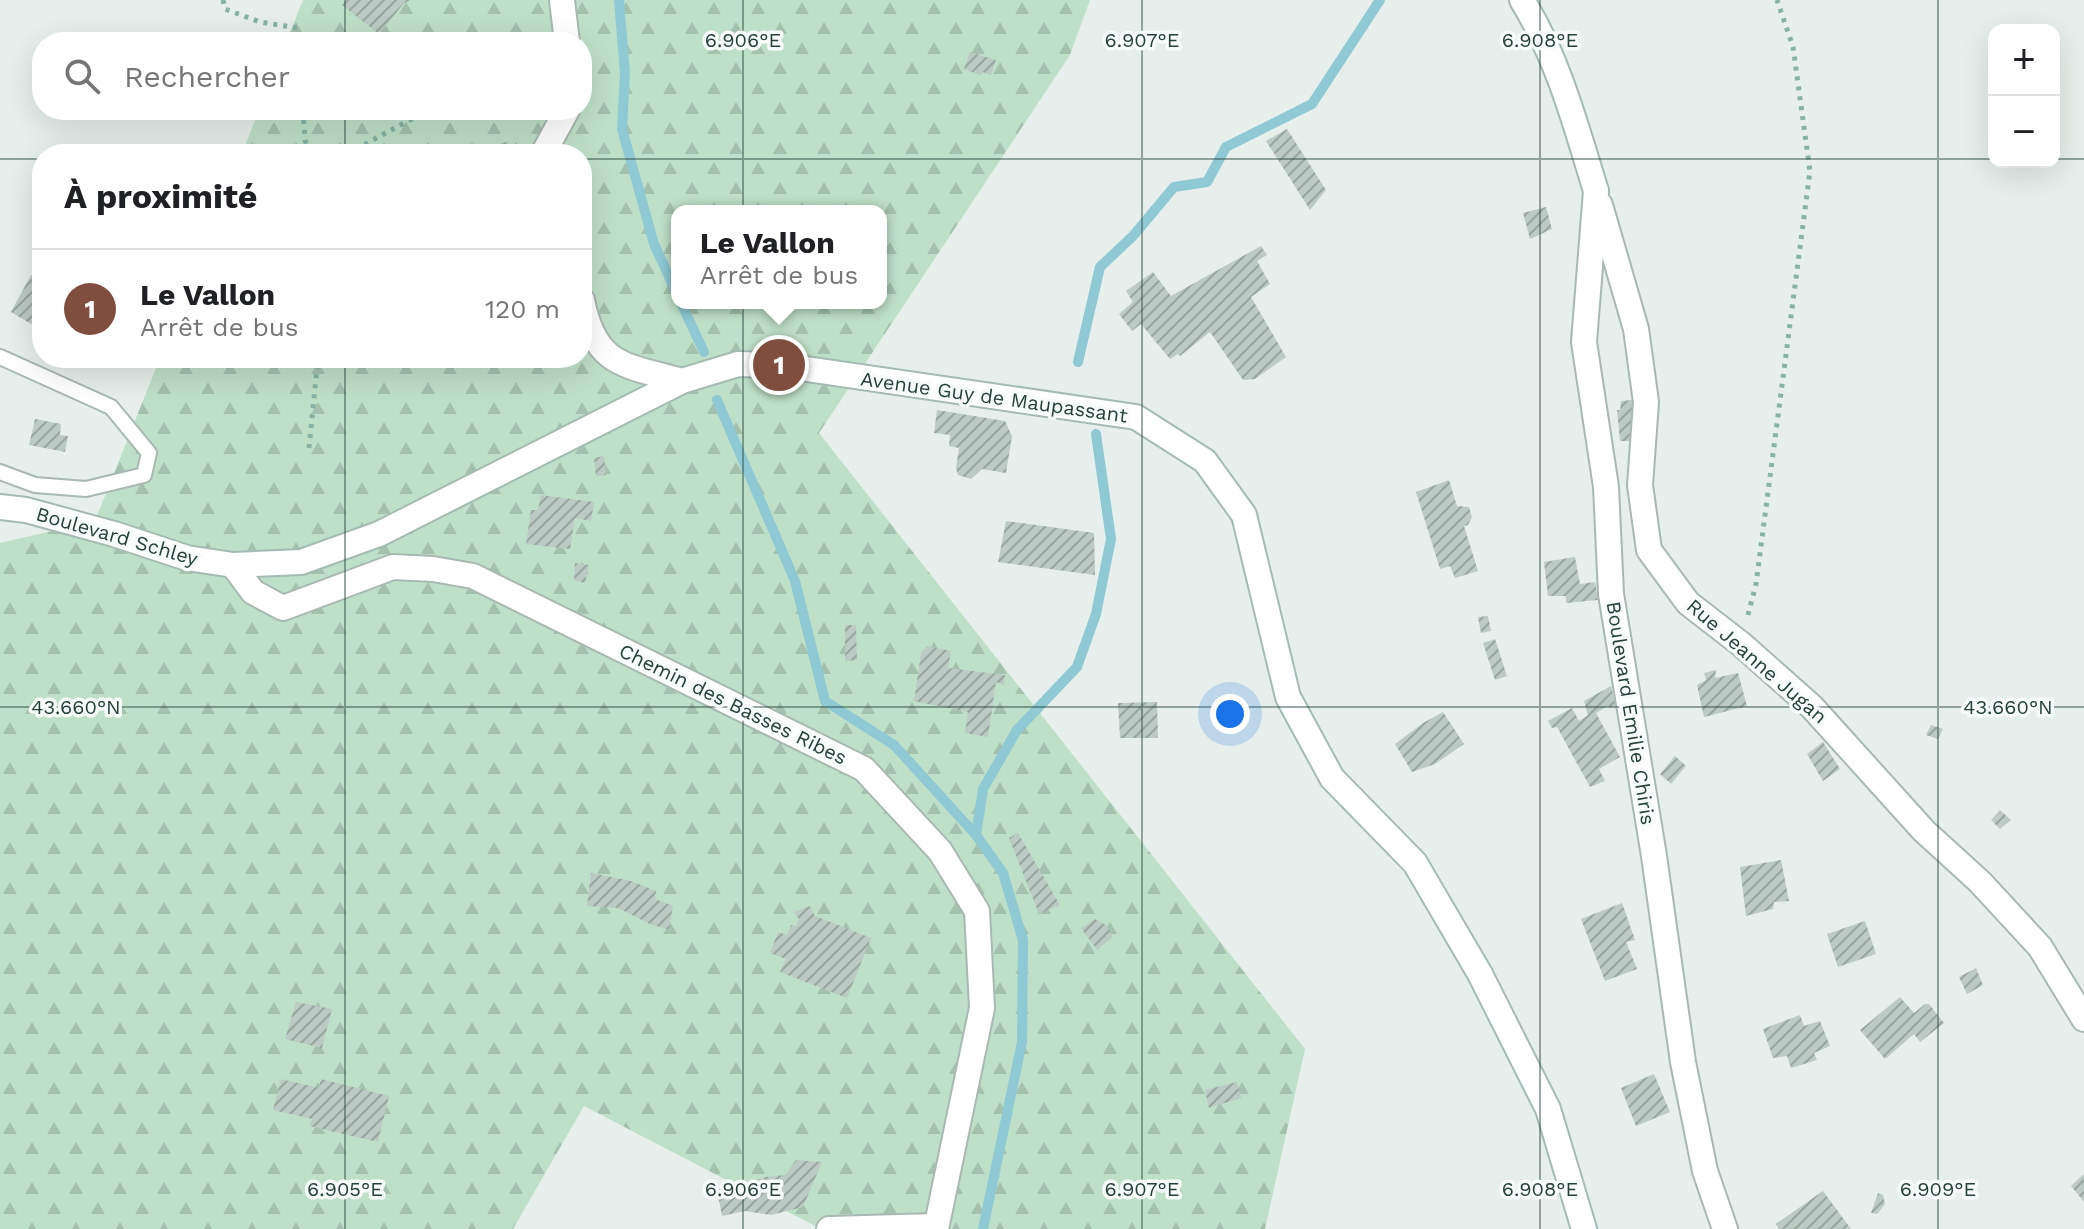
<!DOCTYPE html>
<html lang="fr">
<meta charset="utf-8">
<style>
body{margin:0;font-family:"Work Sans",sans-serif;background:#f6f6f6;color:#202124}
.controls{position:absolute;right:24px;top:24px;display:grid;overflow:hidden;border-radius:16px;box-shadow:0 8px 32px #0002}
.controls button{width:72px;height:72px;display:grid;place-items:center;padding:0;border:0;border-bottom:2px solid #e0e0e0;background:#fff;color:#202124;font:40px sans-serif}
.you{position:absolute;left:1230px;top:714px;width:28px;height:28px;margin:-20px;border:6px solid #fff;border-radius:50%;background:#1a73e8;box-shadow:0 0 0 12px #1a73e833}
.badge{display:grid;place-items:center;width:52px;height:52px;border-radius:50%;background:#7f4e3f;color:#fff;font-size:26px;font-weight:700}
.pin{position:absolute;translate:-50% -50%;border:4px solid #fff;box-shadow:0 2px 8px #0006}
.popup{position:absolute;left:671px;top:205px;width:216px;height:104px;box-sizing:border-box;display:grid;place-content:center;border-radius:16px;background:#fff;filter:drop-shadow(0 2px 6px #0005);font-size:26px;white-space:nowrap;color:#757577}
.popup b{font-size:30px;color:#202124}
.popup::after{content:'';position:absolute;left:50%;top:100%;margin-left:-16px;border:16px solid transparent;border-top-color:#fff}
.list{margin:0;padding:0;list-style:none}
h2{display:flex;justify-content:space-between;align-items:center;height:104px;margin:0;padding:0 32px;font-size:34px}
h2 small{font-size:26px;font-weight:400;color:#757577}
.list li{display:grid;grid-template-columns:52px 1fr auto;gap:24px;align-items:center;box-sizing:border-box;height:120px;padding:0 32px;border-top:2px solid #e0e0e0}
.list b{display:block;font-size:30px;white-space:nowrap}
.list p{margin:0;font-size:26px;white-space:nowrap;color:#757577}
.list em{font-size:26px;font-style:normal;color:#757577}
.icon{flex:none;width:44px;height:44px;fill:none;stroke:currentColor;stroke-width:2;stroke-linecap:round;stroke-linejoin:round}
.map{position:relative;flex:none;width:2084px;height:1229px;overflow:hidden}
.search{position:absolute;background:#fff;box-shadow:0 8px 32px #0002;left:32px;top:32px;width:560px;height:88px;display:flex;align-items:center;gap:20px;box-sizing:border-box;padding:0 28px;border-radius:32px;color:#757577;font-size:30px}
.panel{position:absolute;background:#fff;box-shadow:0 8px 32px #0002;left:32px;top:144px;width:560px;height:224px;border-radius:32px}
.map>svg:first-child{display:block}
.forest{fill:url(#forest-firs);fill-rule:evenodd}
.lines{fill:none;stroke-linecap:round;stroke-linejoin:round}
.stream{stroke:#8ec9d4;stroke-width:10}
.building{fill:url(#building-hatch)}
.lane-casing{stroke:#a8b8b2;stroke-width:18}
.street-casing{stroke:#a8b8b2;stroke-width:28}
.secondary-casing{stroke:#a4bbb3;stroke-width:28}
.path{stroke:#86b3a5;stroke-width:5;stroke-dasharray:4 6;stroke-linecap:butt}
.lane{stroke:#fff;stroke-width:14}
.street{stroke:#fff;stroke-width:24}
.secondary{stroke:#fff;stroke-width:24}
.ticks{fill:none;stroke:#24423a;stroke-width:2;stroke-opacity:0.45}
.labels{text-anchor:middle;stroke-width:7;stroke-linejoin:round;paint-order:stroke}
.street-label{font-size:20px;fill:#24423a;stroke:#f7fbf9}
.ticks-label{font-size:20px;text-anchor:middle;fill:#24423a;stroke:#f7fbf9;stroke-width:7;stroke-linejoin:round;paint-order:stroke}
</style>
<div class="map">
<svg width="2084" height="1229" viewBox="0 0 2084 1229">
<defs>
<pattern id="forest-firs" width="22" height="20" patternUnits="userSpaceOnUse" patternTransform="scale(2)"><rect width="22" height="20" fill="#bfe0c8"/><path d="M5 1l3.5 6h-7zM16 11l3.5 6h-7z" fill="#a4c1ad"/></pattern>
<pattern id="building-hatch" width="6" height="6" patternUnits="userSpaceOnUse" patternTransform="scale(2)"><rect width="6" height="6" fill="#bbcac4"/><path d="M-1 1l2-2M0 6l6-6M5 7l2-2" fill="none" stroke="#98a6a0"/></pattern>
</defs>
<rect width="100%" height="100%" fill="#e6efeb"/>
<!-- forest -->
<path class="forest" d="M 303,0 L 1090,0 L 1070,55 L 819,433 L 1305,1049 L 1265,1229 L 821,1229 L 584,1106 L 513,1229 L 0,1229 L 0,543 L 95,521 L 160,358 L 582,358 L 582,154 L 242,154 L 259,110 L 582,110 L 582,42 L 286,42 ZM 677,211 L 881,211 L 881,303 L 677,303 Z"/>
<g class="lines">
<!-- stream -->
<g class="stream">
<path d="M 619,0 L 625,73 L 622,129 L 654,244 L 677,294"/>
<path d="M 681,303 L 704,352"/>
<path d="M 1078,362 L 1100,267 L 1133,236 L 1174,187 L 1207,182 L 1226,147 L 1312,104 L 1380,0"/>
<path d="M 717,400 L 795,581 L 825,701 L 894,745 L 976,835 L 1003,873 L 1023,940 L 1022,1042 L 983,1229"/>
<path d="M 976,835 L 983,789 L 1017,730 L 1077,667 L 1096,614 L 1111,539 L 1096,434"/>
</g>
</g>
<!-- building -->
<g class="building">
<path d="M 347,0 L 411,0 L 404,3 L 379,34 L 342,5 Z"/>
<path d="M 970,52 L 996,60 L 991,75 L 982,72 L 980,75 L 964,69 Z"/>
<path d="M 1287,129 L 1326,190 L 1310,210 L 1266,141 Z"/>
<path d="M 507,142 L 510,154 L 464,154 L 464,153 Z"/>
<path d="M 1546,207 L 1552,229 L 1530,239 L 1523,213 Z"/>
<path d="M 1261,246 L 1267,255 L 1257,261 L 1270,284 L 1251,297 L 1286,357 L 1255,379 L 1243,380 L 1210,332 L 1180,356 L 1178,354 L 1170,359 L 1141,324 L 1132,331 L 1119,314 L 1133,302 L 1126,291 L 1153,272 L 1171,296 Z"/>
<path d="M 31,275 L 42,281 L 42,336 L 34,332 L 36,327 L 11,312 Z"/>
<path d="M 1632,400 L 1633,441 L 1620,441 L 1617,410 L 1620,410 L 1621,401 Z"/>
<path d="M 937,410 L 1005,421 L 1012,436 L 1006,473 L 982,469 L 971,479 L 958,475 L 956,468 L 959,448 L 949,446 L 950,435 L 934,433 Z"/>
<path d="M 35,419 L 61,424 L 60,435 L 68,436 L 65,452 L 29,445 Z"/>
<path d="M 604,456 L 606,475 L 596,476 L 594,458 Z"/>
<path d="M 1449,480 L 1457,506 L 1469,507 L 1472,517 L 1468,525 L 1464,526 L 1478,571 L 1455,578 L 1450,566 L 1440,569 L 1416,492 Z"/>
<path d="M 541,495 L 594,502 L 591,521 L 575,518 L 570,549 L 526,544 L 531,510 L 538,510 Z"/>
<path d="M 1006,521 L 1094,533 L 1095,575 L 998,562 Z"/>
<path d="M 1575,557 L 1580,584 L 1595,582 L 1598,600 L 1566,603 L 1566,596 L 1548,596 L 1544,562 Z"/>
<path d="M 575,563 L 589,565 L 585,583 L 574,580 Z"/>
<path d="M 1488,616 L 1491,631 L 1481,633 L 1478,617 Z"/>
<path d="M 845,625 L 856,625 L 857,660 L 845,661 Z"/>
<path d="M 1495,639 L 1507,676 L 1495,680 L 1483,643 Z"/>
<path d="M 927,646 L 951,651 L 948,668 L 1005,675 L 1004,685 L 996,682 L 988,737 L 965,733 L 968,712 L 914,701 L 921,654 Z"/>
<path d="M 1716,670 L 1715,678 L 1738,673 L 1747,706 L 1704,717 L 1697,685 L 1706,680 L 1704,673 Z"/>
<path d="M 1611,686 L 1616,706 L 1610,708 L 1608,706 L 1596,713 L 1620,757 L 1599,769 L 1605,781 L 1590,787 L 1557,727 L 1552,728 L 1548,721 L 1572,708 L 1579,721 L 1588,715 L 1584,701 Z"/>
<path d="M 1157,702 L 1158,738 L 1120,738 L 1118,703 Z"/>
<path d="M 1443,712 L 1464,744 L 1435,764 L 1412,772 L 1395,744 L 1423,723 Z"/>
<path d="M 1931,725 L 1943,729 L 1938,739 L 1926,735 Z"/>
<path d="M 1823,742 L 1840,769 L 1823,781 L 1807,754 Z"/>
<path d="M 1675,756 L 1686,766 L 1671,784 L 1660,774 Z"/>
<path d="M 2000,810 L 2011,820 L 2000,829 L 1991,820 Z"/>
<path d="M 1018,833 L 1060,905 L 1039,914 L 1009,838 Z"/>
<path d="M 1781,860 L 1789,901 L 1774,902 L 1773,909 L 1746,916 L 1740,867 Z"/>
<path d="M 591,873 L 631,881 L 656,891 L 655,899 L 673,906 L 669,930 L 650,924 L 618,908 L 587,906 Z"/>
<path d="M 1622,903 L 1635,940 L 1626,942 L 1637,969 L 1605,981 L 1581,919 Z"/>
<path d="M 810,906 L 815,916 L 871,938 L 847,998 L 780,972 L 786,959 L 770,953 L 778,932 L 787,935 L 791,925 L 796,926 L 799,919 L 794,912 Z"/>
<path d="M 1095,919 L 1106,925 L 1113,937 L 1097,950 L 1081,928 Z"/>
<path d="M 1865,921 L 1876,954 L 1838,967 L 1827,934 Z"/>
<path d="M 1976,968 L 1983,985 L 1967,994 L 1959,977 Z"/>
<path d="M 1900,997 L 1914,1013 L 1925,1004 L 1929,1004 L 1944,1023 L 1920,1042 L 1914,1034 L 1885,1059 L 1860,1030 Z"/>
<path d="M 296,1002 L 332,1009 L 322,1048 L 285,1039 Z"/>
<path d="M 1800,1015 L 1804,1026 L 1820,1021 L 1830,1046 L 1814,1053 L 1817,1060 L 1791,1068 L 1787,1056 L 1773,1058 L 1763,1029 Z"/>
<path d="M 1654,1074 L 1670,1112 L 1636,1126 L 1621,1088 Z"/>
<path d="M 281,1079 L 319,1088 L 321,1079 L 389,1096 L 378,1142 L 309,1126 L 312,1119 L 273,1110 Z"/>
<path d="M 1237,1082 L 1241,1098 L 1209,1108 L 1205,1090 Z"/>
<path d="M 796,1160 L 822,1162 L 803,1207 L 771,1215 L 745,1211 L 722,1216 L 717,1190 L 765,1177 L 785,1175 Z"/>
<path d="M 2084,1174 L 2084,1202 L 2071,1186 Z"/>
<path d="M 1823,1191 L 1851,1229 L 1779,1229 L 1776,1224 Z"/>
<path d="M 1878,1193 L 1883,1195 L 1885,1204 L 1877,1214 L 1871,1213 Z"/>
</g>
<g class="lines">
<!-- lane casing -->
<g class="lane-casing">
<path id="lane" d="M 0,357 L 111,407 L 149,453 L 144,475 L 86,489 L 35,485 L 0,472"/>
</g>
<!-- street casing -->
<g class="street-casing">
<g id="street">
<path d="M 562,0 L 567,42"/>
<path d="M 543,154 L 567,110"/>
<path d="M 1596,191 L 1584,342 L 1606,487 L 1611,594 L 1654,856 L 1683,1062 L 1705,1171 L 1725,1229"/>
<path d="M 1600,205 L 1636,329 L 1646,402 L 1640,485 L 1649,550 L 1688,603 L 1741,644 L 1812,707 L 1924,831 L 1980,882 L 2040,947 L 2084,1019"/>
<path d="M 582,300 C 595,367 625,365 682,381"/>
<path d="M 233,565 L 253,592 L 283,608 L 393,567 L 433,569 L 473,576 L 864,769 L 940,851 L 977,911 L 982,1008 L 936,1229"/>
<path d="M 829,1229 L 936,1226"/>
</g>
</g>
<!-- secondary casing -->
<g class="secondary-casing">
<g id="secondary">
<path d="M 1522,0 C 1558,58 1576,126 1596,191"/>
<path d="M 0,507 L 26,510 L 114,534 L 187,558 L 233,565 L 301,562 L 379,534 L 682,381 L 738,364 L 779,365 L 1136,417 L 1205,461 L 1244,515 L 1288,697 L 1332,778 L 1415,863 L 1480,974 L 1548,1109 L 1584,1229"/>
</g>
</g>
<!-- path -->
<g class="path">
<path d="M 223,0 L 225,9 L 260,22 L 298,28 L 299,42"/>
<path d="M 303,110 L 305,140 L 310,154"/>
<path d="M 347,154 L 408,121 L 435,110"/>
<path d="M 309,448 L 318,358"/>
<path d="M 1748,615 L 1756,584 L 1810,171 L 1793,47 L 1777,0"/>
</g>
<!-- lane -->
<use href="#lane" class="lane"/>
<!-- street -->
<use href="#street" class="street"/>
<!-- secondary -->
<use href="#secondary" class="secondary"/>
</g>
<!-- ticks -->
<path class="ticks" d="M 345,0 L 345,42M 743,0 L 743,1229M 1142,0 L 1142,1229M 1540,0 L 1540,1229M 1938,0 L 1938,1229M 345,110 L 345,154M 0,159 L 42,159M 582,159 L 1994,159M 2054,159 L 2084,159M 345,358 L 345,1229M 0,707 L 2084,707"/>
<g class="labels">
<!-- street labels -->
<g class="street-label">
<text transform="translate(994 397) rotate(8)" y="7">Avenue Guy de Maupassant</text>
<text transform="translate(117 536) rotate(16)" y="7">Boulevard Schley</text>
<text transform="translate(1757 661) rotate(41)" y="7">Rue Jeanne Jugan</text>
<text transform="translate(733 704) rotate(26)" y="7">Chemin des Basses Ribes</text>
<text transform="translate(1631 713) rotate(81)" y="7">Boulevard Emilie Chiris</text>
</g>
</g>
<g class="ticks-label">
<text x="743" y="47">6.906°E</text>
<text x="1142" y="47">6.907°E</text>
<text x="1540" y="47">6.908°E</text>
<text x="76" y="714">43.660°N</text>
<text x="2008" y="714">43.660°N</text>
<text x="345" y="1196">6.905°E</text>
<text x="743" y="1196">6.906°E</text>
<text x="1142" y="1196">6.907°E</text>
<text x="1540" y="1196">6.908°E</text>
<text x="1938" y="1196">6.909°E</text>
</g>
</svg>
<div class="controls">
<button>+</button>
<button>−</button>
</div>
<div class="you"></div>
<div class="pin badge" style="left:779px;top:365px">1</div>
<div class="popup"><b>Le Vallon</b>Arrêt de bus</div>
<div class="search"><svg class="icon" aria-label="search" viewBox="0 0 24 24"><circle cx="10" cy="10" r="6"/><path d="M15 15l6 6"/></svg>Rechercher</div>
<section class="panel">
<h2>À proximité<small></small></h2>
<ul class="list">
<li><span class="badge">1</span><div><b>Le Vallon</b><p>Arrêt de bus</p></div><em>120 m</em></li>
</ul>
</section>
</div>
